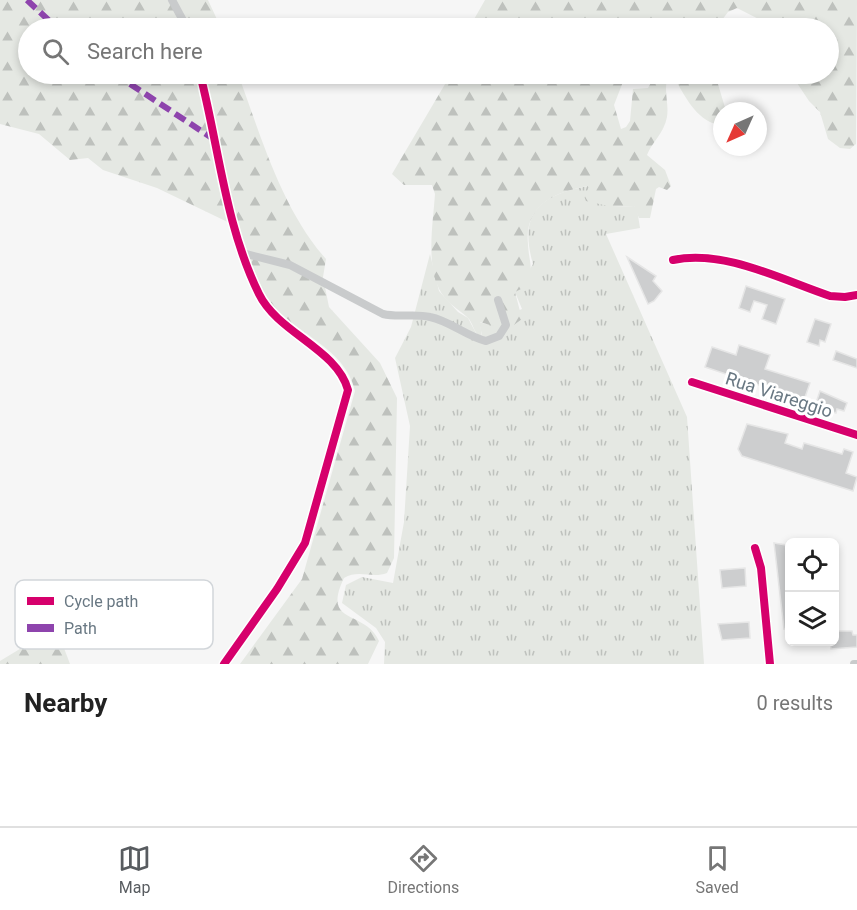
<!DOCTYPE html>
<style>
body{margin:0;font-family:Roboto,sans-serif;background:#f2f2f2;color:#222}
.controls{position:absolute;right:18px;bottom:18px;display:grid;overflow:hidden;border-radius:9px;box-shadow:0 3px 9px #0003}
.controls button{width:54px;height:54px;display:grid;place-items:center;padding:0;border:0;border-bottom:2px solid #e0e0e0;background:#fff;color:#222;font:30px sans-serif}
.compass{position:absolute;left:713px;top:102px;width:54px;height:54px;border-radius:50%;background:#fff;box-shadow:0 3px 9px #0003;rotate:225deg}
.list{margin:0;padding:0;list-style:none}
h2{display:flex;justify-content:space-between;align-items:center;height:78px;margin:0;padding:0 24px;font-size:26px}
h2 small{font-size:20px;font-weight:400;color:#767676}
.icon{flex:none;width:33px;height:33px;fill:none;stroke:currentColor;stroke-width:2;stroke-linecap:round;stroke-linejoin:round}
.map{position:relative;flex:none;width:857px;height:664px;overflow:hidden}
.search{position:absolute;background:#fff;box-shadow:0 3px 9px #0003;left:18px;right:18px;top:18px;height:66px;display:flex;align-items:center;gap:15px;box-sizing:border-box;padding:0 21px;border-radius:33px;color:#767676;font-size:22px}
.sheet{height:162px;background:#fff}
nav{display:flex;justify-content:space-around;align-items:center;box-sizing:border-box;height:84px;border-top:2px solid #e0e0e0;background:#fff;font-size:16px;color:#767676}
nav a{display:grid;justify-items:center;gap:3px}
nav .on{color:#585c60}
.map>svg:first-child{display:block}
.grass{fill:url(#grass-tufts)}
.forest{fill:url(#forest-firs)}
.building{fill:#cdcecf;stroke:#e6e6e6;stroke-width:1.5}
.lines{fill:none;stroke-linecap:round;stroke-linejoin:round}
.street{stroke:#c9cbcc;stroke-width:8}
.quiet{stroke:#8e44ad;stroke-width:6;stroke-dasharray:12 6;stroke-linecap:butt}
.cycleway-casing{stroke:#fff;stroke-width:11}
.cycleway{stroke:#d6006c;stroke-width:8}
.labels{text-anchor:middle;stroke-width:6;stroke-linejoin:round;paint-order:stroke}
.street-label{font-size:18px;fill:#697883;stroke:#fff}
.key{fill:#fff;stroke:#d2d6da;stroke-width:1.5}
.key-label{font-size:16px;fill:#697883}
</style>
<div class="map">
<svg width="857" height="664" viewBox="0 0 857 664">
<defs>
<pattern id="grass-tufts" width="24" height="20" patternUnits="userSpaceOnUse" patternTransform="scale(1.5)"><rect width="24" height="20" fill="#e5e8e3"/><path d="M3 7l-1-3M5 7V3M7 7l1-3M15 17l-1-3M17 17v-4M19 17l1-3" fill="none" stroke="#bec1bd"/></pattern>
<pattern id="forest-firs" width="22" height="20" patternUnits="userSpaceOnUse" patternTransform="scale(1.5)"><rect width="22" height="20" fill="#e5e8e3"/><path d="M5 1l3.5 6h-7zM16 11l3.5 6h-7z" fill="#bec1bd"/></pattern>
</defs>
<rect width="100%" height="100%" fill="#f6f6f6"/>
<!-- grass -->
<path class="grass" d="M 588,186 L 613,207 L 634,206 L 637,209 L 640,228 L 606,234 L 687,417 L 704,664 L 384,664 L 385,642 L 376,628 L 342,603 L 346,585 L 362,577 L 393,583 L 404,522 L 410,426 L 395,358 L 411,327 L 430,254 L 439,291 L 458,312 L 468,318 L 477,335 L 482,335 L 479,322 L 486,324 L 522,309 L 515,292 L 533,264 C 518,213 540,195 588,186 Z"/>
<!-- forest -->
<g class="forest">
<path d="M 0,0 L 208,0 L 221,28 L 28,28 L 28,74 L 238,74 C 261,136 281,208 326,259 L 323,277 L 329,307 L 380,363 L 397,398 L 394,558 L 387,573 C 372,579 359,569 344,578 C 321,626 365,609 379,641 L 368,664 L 240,664 L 302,579 L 355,391 C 345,347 295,334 271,303 C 254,281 247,253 238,227 L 157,188 L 103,170 L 88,158 L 70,160 L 39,134 L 0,124 Z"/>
<path d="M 485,0 L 857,0 L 856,144 L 850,149 L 840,148 L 828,139 L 820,112 L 809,101 L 791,74 L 828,74 L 828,28 L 776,28 L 737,8 L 728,12 L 716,28 L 656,28 L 656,23 L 635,20 L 633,28 L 472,28 L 473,21 Z"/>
<path d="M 451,74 L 626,74 L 614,105 L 621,129 L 626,127 L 630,121 L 633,89 L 648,88 L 653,79 L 650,74 L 715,74 L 726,111 L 722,111 L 722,125 C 699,124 686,98 676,81 L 667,79 C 664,93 669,104 667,117 C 664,133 652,142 647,155 L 665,170 L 671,186 L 667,190 L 659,187 L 656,189 L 650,218 L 639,218 L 634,206 L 613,207 L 586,201 L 584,196 L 589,188 L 588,186 C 555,192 524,205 528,244 C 529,263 533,263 529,285 L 515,292 L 522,319 L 507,330 L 480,322 L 482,338 C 474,334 474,326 469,319 C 463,312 451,306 445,298 C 424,273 433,225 435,194 L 432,185 L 404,185 L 392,174 Z"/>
<path d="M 56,627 L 70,664 L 0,664 L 0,661 Z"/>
</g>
<!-- building -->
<g class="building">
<path d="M 627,257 L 656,276 L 653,281 L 662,291 L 654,301 L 648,304 Z"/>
<path d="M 746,286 L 785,299 L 776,324 L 762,319 L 767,305 L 754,301 L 750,312 L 739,308 Z"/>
<path d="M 815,319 L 831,324 L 825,342 L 820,340 L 819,346 L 807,342 Z"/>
<path d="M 739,345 L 770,355 L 765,369 L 810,383 L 804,400 L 705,367 L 712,347 L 736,355 Z"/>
<path d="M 836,351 L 857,359 L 857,368 L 833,360 Z"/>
<path d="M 820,391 L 847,403 L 844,411 L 837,409 L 836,413 L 815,406 Z"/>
<path d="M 747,424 L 788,434 L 785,443 L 802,449 L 804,443 L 842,454 L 844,449 L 853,452 L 846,473 L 857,477 L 853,491 L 742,456 L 738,449 Z"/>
<path d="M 774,543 L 786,545 L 789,566 L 789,628 L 784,629 Z"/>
<path d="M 745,568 L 746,586 L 722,588 L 720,570 Z"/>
<path d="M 749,622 L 750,638 L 722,640 L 718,624 Z"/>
<path d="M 834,631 L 852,631 L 853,635 L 857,635 L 857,647 L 831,649 L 830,642 L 834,642 Z"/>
</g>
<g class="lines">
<!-- street -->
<g class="street">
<path d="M 172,0 L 187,28"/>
<path d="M 200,74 C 219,147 225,225 259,294 C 278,333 337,349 348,390 L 305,543 L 277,589 L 224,664"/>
<path d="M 242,253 L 290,265 L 383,314 C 399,318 414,313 430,317 C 450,321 466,336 486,341 L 499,336 L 506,325 L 498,300"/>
<path d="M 673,260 C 724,249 782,280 830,296 L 845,297 L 857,295"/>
<path d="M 692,382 L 857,435"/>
<path d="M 755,548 L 761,568 L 770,664"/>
<path d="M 854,664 L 857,664"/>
</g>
<!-- quiet -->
<g class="quiet">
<path d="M 27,0 L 57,28"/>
<path d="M 115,74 L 215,140"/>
</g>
<!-- cycleway casing -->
<g class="cycleway-casing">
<g id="cycleway">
<path d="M 200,74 C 219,147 225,225 259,294 C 278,333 337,349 348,390 L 305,543 L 277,589 L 224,664"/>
<path d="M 673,260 C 724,249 782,280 830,296 L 845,297 L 857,295"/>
<path d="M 692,382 L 857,435"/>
<path d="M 755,548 L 761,568 L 770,664"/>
</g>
</g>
<!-- cycleway -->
<use href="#cycleway" class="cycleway"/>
</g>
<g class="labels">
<!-- street labels -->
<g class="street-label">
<text transform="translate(779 395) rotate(18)" y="6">Rua Viareggio</text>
</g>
</g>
<!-- legend -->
<rect x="15" y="580" width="198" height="69" rx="9" class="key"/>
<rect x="27" y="597" width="27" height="8" fill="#d6006c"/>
<rect x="27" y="624" width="27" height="8" fill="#8e44ad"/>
<g class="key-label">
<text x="64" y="607">Cycle path</text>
<text x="64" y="634">Path</text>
</g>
</svg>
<div class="controls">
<button><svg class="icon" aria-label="locate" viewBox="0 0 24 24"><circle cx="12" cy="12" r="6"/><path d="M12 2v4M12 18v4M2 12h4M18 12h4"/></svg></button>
<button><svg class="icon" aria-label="layers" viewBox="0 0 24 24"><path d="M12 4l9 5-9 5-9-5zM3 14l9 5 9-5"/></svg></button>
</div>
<svg class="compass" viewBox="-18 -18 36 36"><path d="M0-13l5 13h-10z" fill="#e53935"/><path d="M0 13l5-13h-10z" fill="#767676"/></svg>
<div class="search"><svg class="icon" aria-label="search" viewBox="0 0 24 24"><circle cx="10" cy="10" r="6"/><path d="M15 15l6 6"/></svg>Search here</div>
</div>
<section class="sheet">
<h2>Nearby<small>0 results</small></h2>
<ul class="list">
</ul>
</section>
<nav>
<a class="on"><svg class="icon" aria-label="map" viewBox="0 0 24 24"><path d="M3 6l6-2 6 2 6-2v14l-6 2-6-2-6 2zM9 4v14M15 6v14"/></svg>Map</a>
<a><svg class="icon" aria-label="directions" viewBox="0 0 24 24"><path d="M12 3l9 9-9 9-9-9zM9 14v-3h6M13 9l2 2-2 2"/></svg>Directions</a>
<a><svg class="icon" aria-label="saved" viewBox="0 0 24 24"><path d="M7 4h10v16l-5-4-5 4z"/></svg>Saved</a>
</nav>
